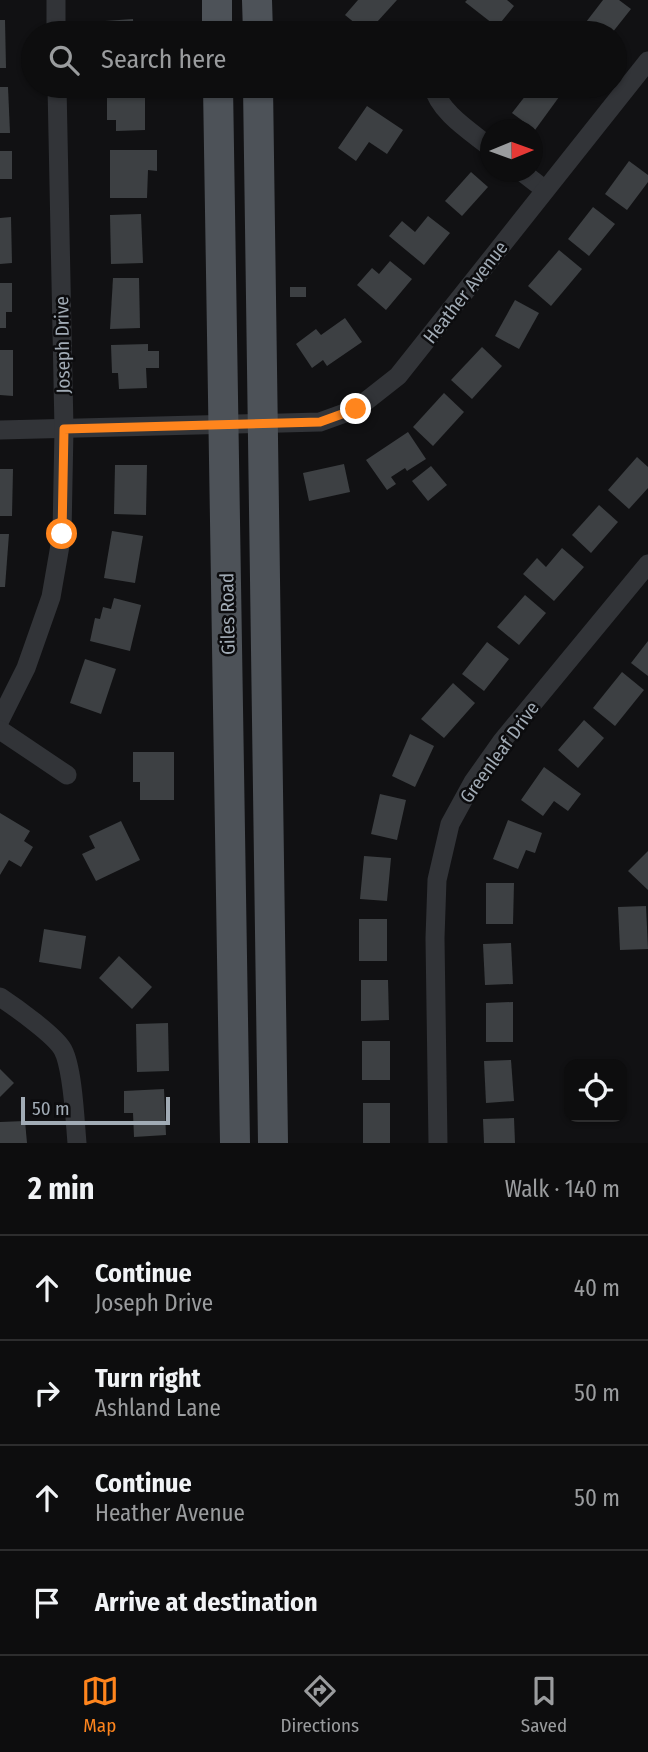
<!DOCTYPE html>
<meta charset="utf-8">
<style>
body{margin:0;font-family:"Fira Sans Condensed",sans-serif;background:#161617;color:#f1f3f6}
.controls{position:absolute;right:21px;bottom:21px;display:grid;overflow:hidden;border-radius:14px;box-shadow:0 2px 5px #0004}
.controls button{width:63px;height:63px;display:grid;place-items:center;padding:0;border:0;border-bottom:2px solid #2d2d2e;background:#0d0d0e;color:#f1f3f6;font:35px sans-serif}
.compass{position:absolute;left:480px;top:119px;width:63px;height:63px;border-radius:50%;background:#0d0d0e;box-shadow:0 2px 5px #0004;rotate:89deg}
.scale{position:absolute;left:21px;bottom:18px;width:149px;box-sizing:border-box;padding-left:7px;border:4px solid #a1abb5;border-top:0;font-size:19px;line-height:24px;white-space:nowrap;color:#a1abb5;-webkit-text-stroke:5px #0c0c0e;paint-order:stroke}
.stop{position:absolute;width:21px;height:21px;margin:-16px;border:5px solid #ff851d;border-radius:50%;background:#fff}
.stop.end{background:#ff851d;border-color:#fff;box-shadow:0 2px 7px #0008}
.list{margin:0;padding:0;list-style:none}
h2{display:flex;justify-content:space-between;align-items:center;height:91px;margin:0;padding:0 28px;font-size:30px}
h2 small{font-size:23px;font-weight:400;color:#9a9c9e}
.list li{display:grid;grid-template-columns:46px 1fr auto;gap:21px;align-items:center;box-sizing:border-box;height:105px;padding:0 28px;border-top:2px solid #2d2d2e}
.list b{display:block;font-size:26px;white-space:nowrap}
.list p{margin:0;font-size:23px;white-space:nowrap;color:#9a9c9e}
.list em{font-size:23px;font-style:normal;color:#9a9c9e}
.icon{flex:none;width:38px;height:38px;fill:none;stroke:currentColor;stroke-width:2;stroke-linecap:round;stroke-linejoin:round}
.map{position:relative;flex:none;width:648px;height:1143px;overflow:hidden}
.search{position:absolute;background:#0d0d0e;box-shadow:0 2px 5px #0004;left:21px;right:21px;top:21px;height:77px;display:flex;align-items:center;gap:18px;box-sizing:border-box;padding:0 24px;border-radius:38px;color:#9a9c9e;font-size:26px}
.sheet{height:511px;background:#0d0d0e}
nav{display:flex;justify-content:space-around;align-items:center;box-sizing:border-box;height:98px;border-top:2px solid #2d2d2e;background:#0d0d0e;font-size:19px;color:#9a9c9e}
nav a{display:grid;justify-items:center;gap:4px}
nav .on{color:#ff851d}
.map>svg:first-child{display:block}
.building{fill:#3d4043}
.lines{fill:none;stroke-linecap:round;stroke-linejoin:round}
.street{stroke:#323438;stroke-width:19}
.primary{stroke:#4d5258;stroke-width:30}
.route{stroke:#ff851d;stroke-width:9}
.labels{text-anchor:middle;stroke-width:5;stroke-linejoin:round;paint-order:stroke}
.street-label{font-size:19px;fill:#a1abb5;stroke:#0c0c0e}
</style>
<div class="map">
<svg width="648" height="1143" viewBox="0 0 648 1143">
<rect width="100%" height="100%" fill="#111113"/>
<!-- building -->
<g class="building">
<path d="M 358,0 L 397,0 L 367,33 L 345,15 Z"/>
<path d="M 467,0 L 507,0 L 514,6 L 497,27 L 465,2 Z"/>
<path d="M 603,0 L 619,0 L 631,9 L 612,33 L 592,33 L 583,26 Z"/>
<path d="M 133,19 L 134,33 L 105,33 L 105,21 Z"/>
<path d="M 0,20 L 5,20 L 6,68 L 0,68 Z"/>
<path d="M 334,86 L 363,86 L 363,92 L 335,93 Z"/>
<path d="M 533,86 L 543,86 L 559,97 L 535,130 L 512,113 Z"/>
<path d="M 0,87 L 8,87 L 10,133 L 0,133 Z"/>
<path d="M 107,87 L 145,87 L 145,130 L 116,131 L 116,120 L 107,120 Z"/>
<path d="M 367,106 L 403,130 L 387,154 L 369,142 L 356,161 L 338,148 Z"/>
<path d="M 110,150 L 157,150 L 157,171 L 148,170 L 147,198 L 110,198 Z"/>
<rect x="0" y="151" width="12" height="28"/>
<path d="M 629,161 L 648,175 L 648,182 L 627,210 L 605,194 Z"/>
<path d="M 471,172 L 488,187 L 462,216 L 445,201 Z"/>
<path d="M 593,207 L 615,224 L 589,256 L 568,239 Z"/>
<path d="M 141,214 L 143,263 L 111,264 L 110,215 Z"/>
<path d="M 428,216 L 450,233 L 424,265 L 389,236 L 402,221 L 415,232 Z"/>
<path d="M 11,217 L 12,263 L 0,264 L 0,218 Z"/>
<path d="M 559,250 L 582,269 L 551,306 L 528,286 Z"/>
<path d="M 390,261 L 412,279 L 386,310 L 357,285 L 372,268 L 379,274 Z"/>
<path d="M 113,278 L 139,278 L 140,328 L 110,329 Z"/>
<path d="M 0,283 L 12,283 L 12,312 L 6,312 L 6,328 L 0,328 Z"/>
<rect x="290" y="287" width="16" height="10"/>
<path d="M 515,300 L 539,313 L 519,349 L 495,336 Z"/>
<path d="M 345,318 L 362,342 L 327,366 L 323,360 L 312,368 L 296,344 L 316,329 L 321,335 Z"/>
<path d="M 148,344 L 148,351 L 159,351 L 159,368 L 146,368 L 147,388 L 119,389 L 118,373 L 112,373 L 111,345 Z"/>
<path d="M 482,347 L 502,366 L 472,399 L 451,380 Z"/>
<path d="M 0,350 L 13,350 L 13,396 L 0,395 Z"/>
<path d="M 444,393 L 464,412 L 433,446 L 413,427 Z"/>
<path d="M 408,432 L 426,459 L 407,471 L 405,468 L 391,477 L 396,484 L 387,490 L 366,460 Z"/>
<path d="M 637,457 L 648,467 L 648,488 L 629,509 L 608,490 Z"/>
<path d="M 344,464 L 350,492 L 309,501 L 303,473 Z"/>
<path d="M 115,465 L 147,465 L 146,515 L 114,514 Z"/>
<path d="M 431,466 L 447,485 L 428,501 L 412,481 Z"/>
<path d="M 0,469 L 13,469 L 12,516 L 0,516 Z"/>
<path d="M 599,505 L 618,522 L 591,553 L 572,535 Z"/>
<path d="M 112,531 L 143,536 L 135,583 L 104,578 Z"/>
<path d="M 0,534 L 9,534 L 5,587 L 0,587 Z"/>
<path d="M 562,548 L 584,567 L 554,601 L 523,574 L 537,558 L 546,567 Z"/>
<path d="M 525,595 L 546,613 L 519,645 L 497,627 Z"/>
<path d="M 114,598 L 141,605 L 130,651 L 90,641 L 95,618 L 100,619 L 103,607 L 111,609 Z"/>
<path d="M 648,641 L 648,676 L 631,663 Z"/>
<path d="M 487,642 L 509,659 L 484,691 L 462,674 Z"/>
<path d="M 85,659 L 116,669 L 101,714 L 70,703 Z"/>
<path d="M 622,672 L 644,690 L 615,726 L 593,708 Z"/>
<path d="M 453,683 L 475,703 L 444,738 L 421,719 Z"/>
<path d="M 584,720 L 604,738 L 578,768 L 558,750 Z"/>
<path d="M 410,734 L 434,746 L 415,787 L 392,776 Z"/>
<path d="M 133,752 L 174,752 L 174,800 L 140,800 L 140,782 L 133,782 Z"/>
<path d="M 544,767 L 581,794 L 568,811 L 554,801 L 543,816 L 521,800 Z"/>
<path d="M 380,794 L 406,800 L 397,840 L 371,834 Z"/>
<path d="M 0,813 L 30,831 L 24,841 L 33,847 L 21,867 L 9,860 L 0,875 Z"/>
<path d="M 508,820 L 542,833 L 535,853 L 526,850 L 518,869 L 493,859 Z"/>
<path d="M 121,821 L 140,860 L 96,881 L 82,854 L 95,848 L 89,836 Z"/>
<path d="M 648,851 L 648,890 L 628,871 Z"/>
<path d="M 364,856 L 391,858 L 387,901 L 360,899 Z"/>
<path d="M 486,883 L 514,883 L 513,924 L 486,924 Z"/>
<path d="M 646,906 L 648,949 L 620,950 L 618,907 Z"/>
<rect x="359" y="919" width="28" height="42"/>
<path d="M 44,929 L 86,936 L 81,969 L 39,962 Z"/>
<path d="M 511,943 L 513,984 L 485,985 L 483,944 Z"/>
<path d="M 119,956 L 152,987 L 132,1009 L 99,978 Z"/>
<path d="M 361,980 L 388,980 L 389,1020 L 361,1021 Z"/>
<path d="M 513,1002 L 513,1042 L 486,1042 L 486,1003 Z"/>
<path d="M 168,1023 L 169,1071 L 137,1072 L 136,1024 Z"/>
<rect x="362" y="1041" width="28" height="39"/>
<path d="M 511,1060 L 514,1101 L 486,1103 L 484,1061 Z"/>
<path d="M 0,1069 L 14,1083 L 0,1097 Z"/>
<path d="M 164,1089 L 166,1135 L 134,1137 L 133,1113 L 124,1113 L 124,1091 Z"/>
<rect x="363" y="1103" width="27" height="40"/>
<path d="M 514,1118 L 515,1143 L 484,1143 L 483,1119 Z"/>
<path d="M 25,1121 L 27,1143 L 0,1143 L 0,1122 Z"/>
</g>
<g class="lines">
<!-- street -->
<g class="street">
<path d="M 56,0 L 56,33"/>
<path d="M 433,86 C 439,112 470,131 490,147"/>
<path d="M 522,172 L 544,189"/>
<path d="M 0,430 L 320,422 L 356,409 L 398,376 L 648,61"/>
<path d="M 0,720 L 26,668 L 51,597 L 62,534 L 64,429 L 57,86"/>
<path d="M 0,730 L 67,775"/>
<path d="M 0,997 C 15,1007 56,1036 63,1050 C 73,1069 75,1121 77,1143"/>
<path d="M 438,1143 L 435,938 L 437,880 L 450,824 L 473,782 L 502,741 L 648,564"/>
</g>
<!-- primary -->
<g class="primary">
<path d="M 217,0 L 217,33"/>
<path d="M 257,0 L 258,33"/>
<path d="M 218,86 L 235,1143"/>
<path d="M 258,86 L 273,1143"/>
</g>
</g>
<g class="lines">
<!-- route -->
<path class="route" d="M 62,534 L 64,429 L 320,422 L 356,409"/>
</g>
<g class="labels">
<!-- street labels -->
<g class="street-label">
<text transform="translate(465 292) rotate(-52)" y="7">Heather Avenue</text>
<text transform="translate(62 345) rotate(-91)" y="7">Joseph Drive</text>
<text transform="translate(227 614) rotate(-91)" y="7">Giles Road</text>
<text transform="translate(499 752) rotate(-54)" y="7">Greenleaf Drive</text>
</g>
</g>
</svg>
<div class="controls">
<button><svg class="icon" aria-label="locate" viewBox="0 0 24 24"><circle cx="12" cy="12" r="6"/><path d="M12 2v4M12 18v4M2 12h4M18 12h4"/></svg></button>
</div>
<svg class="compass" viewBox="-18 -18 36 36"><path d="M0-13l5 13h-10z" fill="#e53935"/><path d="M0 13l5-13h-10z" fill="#9a9c9e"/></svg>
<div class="scale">50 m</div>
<div class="stop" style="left:62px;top:534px"></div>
<div class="stop end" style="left:356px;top:409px"></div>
<div class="search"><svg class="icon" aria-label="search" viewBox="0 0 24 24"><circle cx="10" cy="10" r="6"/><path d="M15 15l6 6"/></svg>Search here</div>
</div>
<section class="sheet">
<h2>2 min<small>Walk · 140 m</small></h2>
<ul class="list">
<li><svg class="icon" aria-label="ahead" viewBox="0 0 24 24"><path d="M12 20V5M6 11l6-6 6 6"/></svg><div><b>Continue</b><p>Joseph Drive</p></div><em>40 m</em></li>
<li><svg class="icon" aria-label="right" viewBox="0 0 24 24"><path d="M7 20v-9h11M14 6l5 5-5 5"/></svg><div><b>Turn right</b><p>Ashland Lane</p></div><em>50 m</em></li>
<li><svg class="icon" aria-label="ahead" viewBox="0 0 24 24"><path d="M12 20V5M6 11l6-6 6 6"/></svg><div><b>Continue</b><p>Heather Avenue</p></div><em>50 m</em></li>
<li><svg class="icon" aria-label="arrive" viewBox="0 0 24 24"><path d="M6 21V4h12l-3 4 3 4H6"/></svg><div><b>Arrive at destination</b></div></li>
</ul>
</section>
<nav>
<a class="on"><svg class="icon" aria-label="map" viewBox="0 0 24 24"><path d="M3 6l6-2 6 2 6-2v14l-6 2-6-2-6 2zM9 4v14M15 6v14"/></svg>Map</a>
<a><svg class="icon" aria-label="directions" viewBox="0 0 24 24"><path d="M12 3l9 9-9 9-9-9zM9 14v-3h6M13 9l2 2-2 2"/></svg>Directions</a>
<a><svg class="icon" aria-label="saved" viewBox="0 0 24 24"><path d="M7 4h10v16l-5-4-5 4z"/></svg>Saved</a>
</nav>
